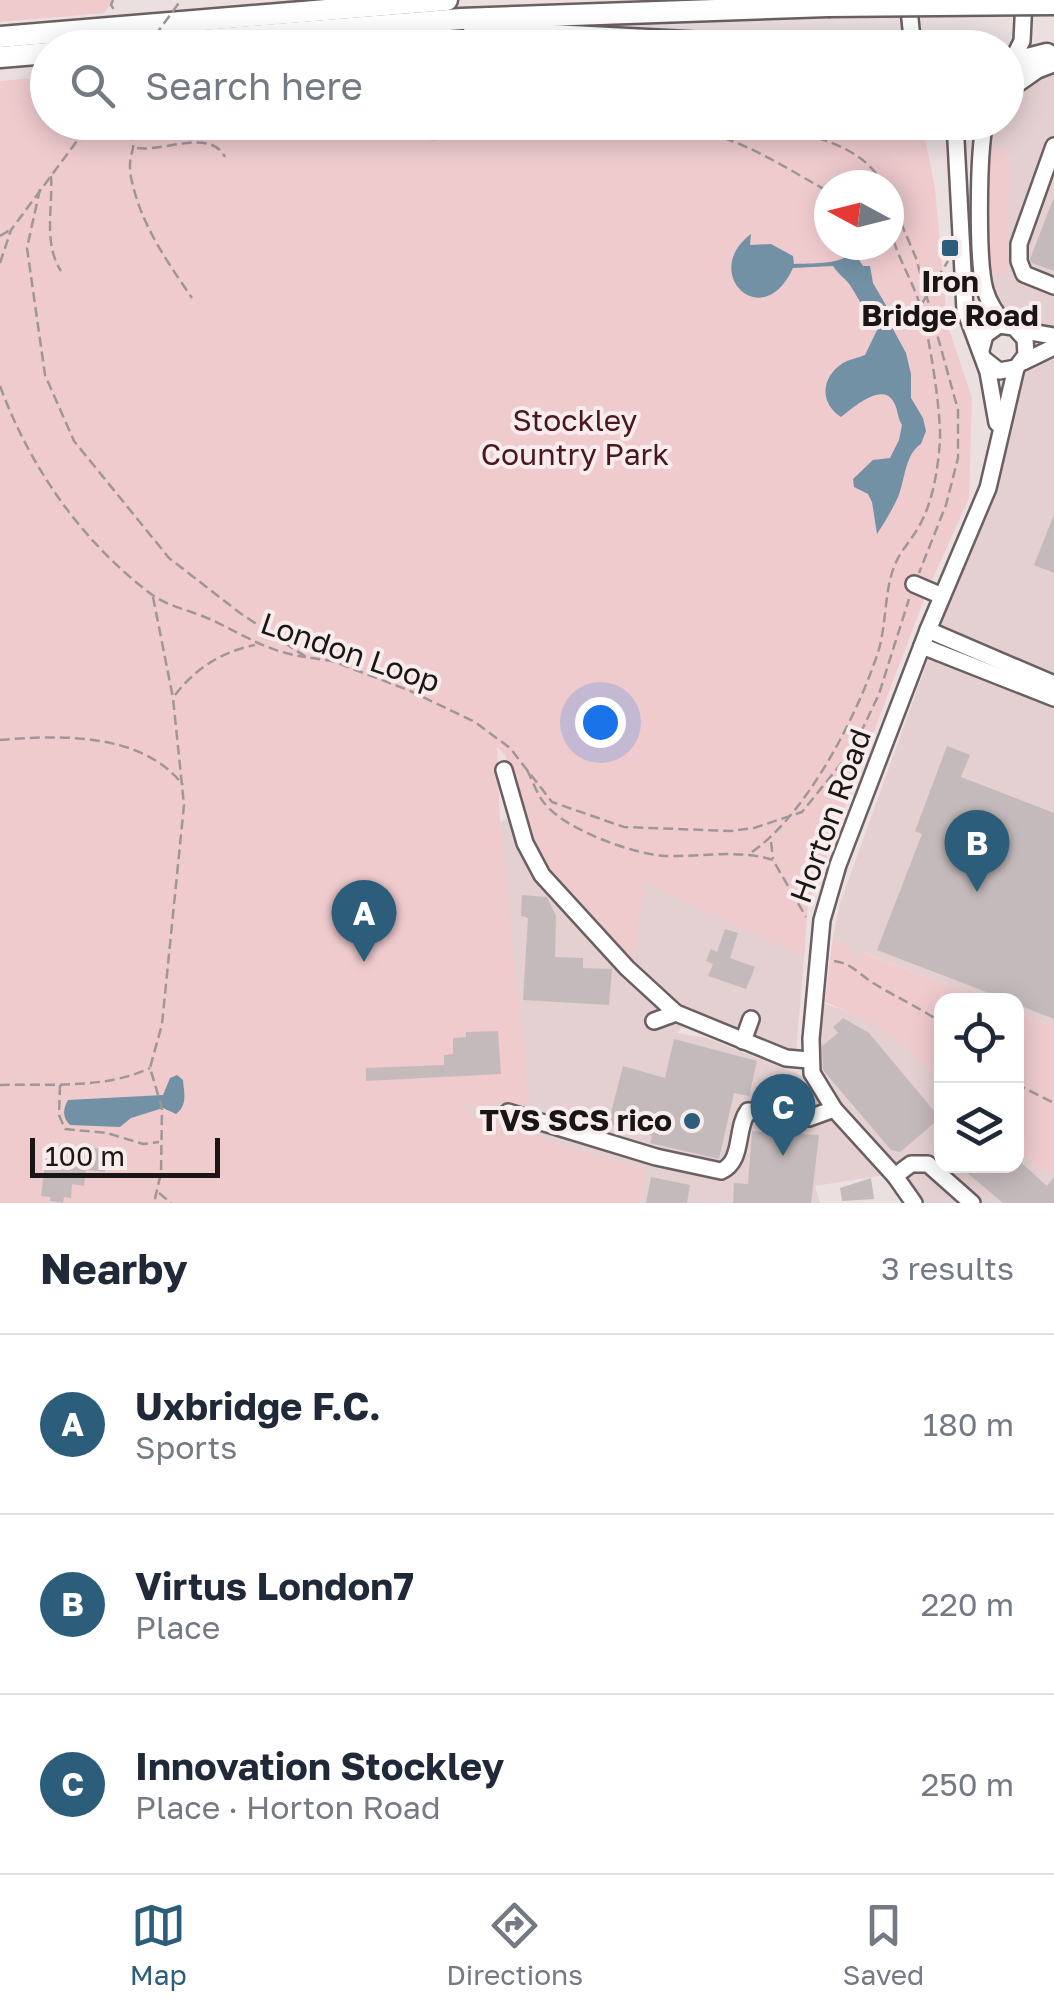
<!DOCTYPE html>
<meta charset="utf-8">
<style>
body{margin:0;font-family:"Golos Text",sans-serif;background:#f2f2f3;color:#1f2937}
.controls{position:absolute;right:30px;bottom:30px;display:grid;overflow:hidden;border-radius:20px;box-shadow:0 5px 25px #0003}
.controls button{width:90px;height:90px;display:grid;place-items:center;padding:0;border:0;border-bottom:2px solid #e0e1e3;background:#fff;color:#1f2937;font:50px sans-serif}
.compass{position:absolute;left:814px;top:170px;width:90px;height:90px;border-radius:50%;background:#fff;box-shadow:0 5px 25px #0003;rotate:277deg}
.scale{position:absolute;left:30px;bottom:25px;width:190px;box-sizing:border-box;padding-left:10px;border:5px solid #1a1616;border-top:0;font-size:28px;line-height:35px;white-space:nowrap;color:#1a1616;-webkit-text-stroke:8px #f8eced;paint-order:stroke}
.you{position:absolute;left:600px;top:722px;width:35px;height:35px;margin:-25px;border:8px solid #fff;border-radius:50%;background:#1a73e8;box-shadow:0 0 0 15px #1a73e833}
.badge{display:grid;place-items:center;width:65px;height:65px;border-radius:50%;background:#2c5e7b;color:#fff;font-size:32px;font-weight:700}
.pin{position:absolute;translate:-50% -82px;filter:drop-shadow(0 2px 5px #0008)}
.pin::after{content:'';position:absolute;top:52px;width:35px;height:30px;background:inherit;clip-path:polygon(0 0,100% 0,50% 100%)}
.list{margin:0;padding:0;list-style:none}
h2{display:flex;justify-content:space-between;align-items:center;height:130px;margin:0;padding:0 40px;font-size:42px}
h2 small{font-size:32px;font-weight:400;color:#747a83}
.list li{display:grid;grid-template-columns:65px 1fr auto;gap:30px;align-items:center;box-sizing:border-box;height:180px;padding:0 40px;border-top:2px solid #e0e1e3}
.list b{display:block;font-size:38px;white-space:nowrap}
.list p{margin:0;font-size:32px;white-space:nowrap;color:#747a83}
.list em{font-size:32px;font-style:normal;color:#747a83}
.icon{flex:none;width:55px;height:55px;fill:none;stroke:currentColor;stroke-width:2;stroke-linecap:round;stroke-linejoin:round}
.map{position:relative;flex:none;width:1054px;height:1203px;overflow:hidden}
.search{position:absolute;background:#fff;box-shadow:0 5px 25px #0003;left:30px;right:30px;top:30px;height:110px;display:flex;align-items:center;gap:25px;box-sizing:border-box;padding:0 35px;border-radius:55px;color:#747a83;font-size:38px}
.sheet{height:670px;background:#fff}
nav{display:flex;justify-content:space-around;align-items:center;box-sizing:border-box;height:140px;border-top:2px solid #e0e1e3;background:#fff;font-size:28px;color:#747a83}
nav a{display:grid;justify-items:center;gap:5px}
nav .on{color:#2c5e7b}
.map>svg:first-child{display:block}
.built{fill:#e4d0d1}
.green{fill:#efcbce;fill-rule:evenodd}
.water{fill:#7291a5}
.building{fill:#c5babb}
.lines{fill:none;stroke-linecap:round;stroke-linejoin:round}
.minor-casing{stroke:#6a6061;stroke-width:20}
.major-casing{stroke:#6a6061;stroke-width:25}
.path{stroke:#9f9697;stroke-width:2.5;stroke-dasharray:10 5;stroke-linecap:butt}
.minor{stroke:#fff;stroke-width:15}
.major{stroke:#fff;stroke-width:20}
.major-bridge-casing{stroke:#6a6061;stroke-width:25;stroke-linecap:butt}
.path-bridge{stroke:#9f9697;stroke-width:2.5;stroke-dasharray:10 5;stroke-linecap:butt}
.major-bridge{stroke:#fff;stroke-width:20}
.poi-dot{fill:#2c5e7b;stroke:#f8eced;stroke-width:4}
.labels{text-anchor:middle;stroke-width:8;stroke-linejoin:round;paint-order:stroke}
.poi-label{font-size:30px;font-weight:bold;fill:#1a1616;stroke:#f8eced}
.park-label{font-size:30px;fill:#491720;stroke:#f8eced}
.street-label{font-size:30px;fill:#1a1616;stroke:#f8eced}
</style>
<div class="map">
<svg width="1054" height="1203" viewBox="0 0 1054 1203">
<rect width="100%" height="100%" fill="#ebdfe0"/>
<!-- built -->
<g class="built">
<path d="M 1054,66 L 1054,1027 L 1017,1012 L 1016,1001 L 986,1000 L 863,952 L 859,959 L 851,956 L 853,949 L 833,937 L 840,903 L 961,569 L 1031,350 L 1007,322 L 985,277 L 989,123 L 1006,122 L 1007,93 Z"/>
<path d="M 512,818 L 524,847 L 572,920 L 629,980 L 645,880 L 804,958 L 796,1051 L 791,1055 L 692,1014 L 677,1033 L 707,1038 L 802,1076 L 828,1118 L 891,1174 L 815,1186 L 820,1203 L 640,1203 L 644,1169 L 568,1149 L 447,1106 L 528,1104 L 500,822 Z"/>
<path d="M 816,1001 L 856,1014 L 905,1044 L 941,1081 L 942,1166 L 1016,1166 L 1017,1150 L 1042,1170 L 1054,1173 L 1054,1203 L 916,1203 L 819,1080 Z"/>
</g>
<!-- green -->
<g class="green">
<path d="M 0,0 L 113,0 L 104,13 L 0,22 Z"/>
<path d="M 47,77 L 48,122 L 922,123 L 935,188 L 947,323 L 972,398 L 969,498 L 926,594 L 808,905 L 804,958 L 645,881 L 632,967 L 543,874 L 528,841 L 505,755 L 497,747 L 500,822 L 529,1104 L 461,1106 L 469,1114 L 568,1148 L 645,1169 L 640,1203 L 0,1203 L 0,81 ZM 829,185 L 889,185 L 889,245 L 829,245 Z"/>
<path d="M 992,148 L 1009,151 L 1008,271 L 998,275 L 990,271 L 989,154 Z"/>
<path d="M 833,937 L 853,949 L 851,956 L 859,959 L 862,952 L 986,1000 L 942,1001 L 941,1081 C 903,1042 876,1022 825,1002 Z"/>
<path d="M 1017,1012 L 1054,1027 L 1054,1173 L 1042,1170 L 1017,1150 Z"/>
</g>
<!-- water -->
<g class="water">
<path d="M 751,234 L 750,245 L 771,244 L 793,256 L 794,264 C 812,263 840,265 854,252 L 863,266 L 870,266 L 873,283 L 887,307 L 893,329 L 906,353 L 911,374 L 911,398 L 923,418 L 926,431 L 921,444 C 905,454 905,480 898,497 C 892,510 885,522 877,534 L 872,502 L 868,494 L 854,487 L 853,479 L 873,460 L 890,458 L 899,440 L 902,425 C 897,417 898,408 893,401 C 881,382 852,409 841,417 C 819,403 821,377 843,363 C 850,359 858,358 865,355 L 879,326 C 865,313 860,301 850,285 C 845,278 838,274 833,266 L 793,268 C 763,335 699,273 751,234 Z"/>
<path d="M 177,1075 L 183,1080 C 184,1093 188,1105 176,1114 L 163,1108 L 131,1118 L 120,1127 L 70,1125 C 62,1117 63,1109 68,1100 L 163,1095 L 170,1078 Z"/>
</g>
<!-- building -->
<g class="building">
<path d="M 1054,197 L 1054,271 L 1032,263 L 1030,259 Z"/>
<path d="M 1053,517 L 1054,517 L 1054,573 L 1034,565 Z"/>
<path d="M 947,746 L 970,755 L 961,777 L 1054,813 L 1054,1019 L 1016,1004 L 1016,1000 L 1007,1000 L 877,950 L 922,834 L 915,831 Z"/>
<path d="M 522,895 L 547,897 L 556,916 L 555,957 L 583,958 L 583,968 L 612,969 L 609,1005 L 523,1000 L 528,918 L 521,916 Z"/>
<path d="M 725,929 L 738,933 L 730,958 L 755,967 L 746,989 L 708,976 L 713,964 L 706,961 L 711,949 L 717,952 Z"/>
<path d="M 843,1018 L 869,1033 L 940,1118 L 900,1152 L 891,1150 L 823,1070 L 822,1046 L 838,1033 L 833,1027 Z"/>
<path d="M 498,1031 L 501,1074 L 366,1081 L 366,1068 L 444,1065 L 444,1055 L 453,1054 L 453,1038 L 466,1037 L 466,1032 Z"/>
<path d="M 674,1039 L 757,1061 L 749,1096 L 734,1093 L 719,1159 L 650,1143 L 652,1136 L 608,1124 L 623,1066 L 665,1078 Z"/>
<path d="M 752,1131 L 819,1135 L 811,1203 L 733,1203 L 734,1183 L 748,1184 Z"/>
<path d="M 78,1146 L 111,1150 L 108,1169 L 105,1168 L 105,1172 L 86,1170 L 84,1186 L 72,1184 L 71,1198 L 64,1197 L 63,1203 L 50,1201 L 50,1197 L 41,1196 L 46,1154 L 59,1155 L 60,1147 L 78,1149 Z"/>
<path d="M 1016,1158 L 1047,1186 L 1054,1177 L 1054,1203 L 1003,1203 L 959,1166 L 1016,1166 Z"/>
<path d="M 651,1177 L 690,1185 L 687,1203 L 646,1203 Z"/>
<path d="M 871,1178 L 874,1199 L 842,1201 L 840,1188 Z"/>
</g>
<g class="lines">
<!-- minor casing -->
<g class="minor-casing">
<g id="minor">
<path d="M 908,0 L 913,48"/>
<path d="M 1009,67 L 1022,41 L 1024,0"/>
<path d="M 955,122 L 965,310 L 988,372 L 997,423"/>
<path d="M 985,122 C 978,152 977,262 985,290 C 989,304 997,314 1005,325"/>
<path d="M 1054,146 L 1019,244 L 1019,261 L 1024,274 L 1054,286"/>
<path d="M 1019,330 L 1054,336"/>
<path d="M 981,350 L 985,335 L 999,325 L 1014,327 L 1025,339 L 1026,355 L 1016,368 L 999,371 L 985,360"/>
<path d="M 1023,362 L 1054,347"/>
<path d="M 914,584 L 942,596"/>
<path d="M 928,630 L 1054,684"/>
<path d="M 922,646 L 1054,698"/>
<path d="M 504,770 L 525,843 L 542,875 L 627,968 L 676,1013 L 786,1058 L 809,1060"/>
<path d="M 654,1021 L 676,1013"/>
<path d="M 743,1041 L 751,1019"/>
<path d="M 508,1112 L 656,1157 L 721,1171 C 744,1161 735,1129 748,1111 L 809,1118 L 834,1109"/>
<path d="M 895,1176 L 911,1164 L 928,1164 L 972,1203"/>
<path d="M 914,1203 L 895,1176 L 834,1109 L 812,1073 L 811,1039 L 822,920 L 838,865 L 928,630 L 988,488 L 1016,368"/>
</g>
</g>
<!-- major casing -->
<g class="major-casing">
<g id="major">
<path d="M 474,31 L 801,48"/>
<path d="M 0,37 L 447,0"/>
<path d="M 102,48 L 461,19 L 828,6"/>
<path d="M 0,57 L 48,53"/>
<path d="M 1011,63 L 1047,54"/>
<path d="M 1006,89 L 1036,68 L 1054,61"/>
</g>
</g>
<!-- path -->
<g class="path">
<path d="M 113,0 L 111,5 L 115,11"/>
<path d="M 115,122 C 148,149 125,145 131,177 C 140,223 166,260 192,298"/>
<path d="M 323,122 C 410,153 508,133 598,127 C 625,125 656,122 682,127 C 740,137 779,164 829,192"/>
<path d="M 729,122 C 781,131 855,133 884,185"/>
<path d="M 133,135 L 184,122"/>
<path d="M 137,148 C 164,152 210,128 225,157"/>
<path d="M 51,176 C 53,209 43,243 61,271"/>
<path d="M 40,189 L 27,248 L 45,375 L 74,441 L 169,558 L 240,613 L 306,657 L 332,661 L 408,690 L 475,722 L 510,748 L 552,802 L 624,827 L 731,831 L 754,828 L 802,812 L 853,749 L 879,694 L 909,599"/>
<path d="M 889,195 L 916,258 L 958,410 L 958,458 L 946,505 L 919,573"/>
<path d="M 0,236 L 10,230"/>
<path d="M 0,263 L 11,230 L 91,122"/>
<path d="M 921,305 L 948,261"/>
<path d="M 0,386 C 30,467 81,541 151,594 C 168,607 194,611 214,621 C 245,636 271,653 306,657"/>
<path d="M 153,597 L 173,698 L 184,805 L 162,1024 L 150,1068 L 162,1108 L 161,1173 L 154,1203"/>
<path d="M 175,695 C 196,668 221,652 255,645"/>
<path d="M 0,740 C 60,735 142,732 183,785"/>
<path d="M 527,770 C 533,781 537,795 545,804 C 566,830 633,854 665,856 C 701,857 739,849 773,860 L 806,917"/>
<path d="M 771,842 L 773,859"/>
<path d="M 752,852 C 807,814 859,713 879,649 C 887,621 884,586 897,560 C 903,548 912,539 918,528 C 933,503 938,469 940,440 C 941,410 929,333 920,305 C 913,283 901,263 894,242 L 889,238"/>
<path d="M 834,961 C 850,963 857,972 870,981 C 893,996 919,1007 942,1023"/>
<path d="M 1016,1084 L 1054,1103"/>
<path d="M 0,1085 C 49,1084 106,1089 150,1068"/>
<path d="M 60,1085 L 59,1115 L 65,1129 L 107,1133 L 143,1144 L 159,1142"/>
<path d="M 159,1193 L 171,1203"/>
</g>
<!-- minor -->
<use href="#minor" class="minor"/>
<!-- major -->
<use href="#major" class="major"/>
<!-- major-bridge casing -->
<g class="major-bridge-casing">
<path id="major-bridge" d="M 828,6 L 1054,4"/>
</g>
<!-- path-bridge -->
<path class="path-bridge" d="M 146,48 L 181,0"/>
<!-- major-bridge -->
<use href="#major-bridge" class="major-bridge"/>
</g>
<!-- markers -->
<g class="poi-dot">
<rect x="940" y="238" width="20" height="20" rx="5"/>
<circle cx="692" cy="1121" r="10"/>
</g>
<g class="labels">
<!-- poi labels -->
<g class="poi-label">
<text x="950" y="292">Iron<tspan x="950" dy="34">Bridge Road</tspan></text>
<text x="672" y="1131" text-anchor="end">TVS SCS rico</text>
</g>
<!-- park labels -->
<g class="park-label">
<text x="575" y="431">Stockley<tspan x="575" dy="34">Country Park</tspan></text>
</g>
<!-- street labels -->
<g class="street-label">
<text transform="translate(350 653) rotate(19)" y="10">London Loop</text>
<text transform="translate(831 816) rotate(-70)" y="10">Horton Road</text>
</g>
</g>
</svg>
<div class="controls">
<button><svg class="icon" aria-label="locate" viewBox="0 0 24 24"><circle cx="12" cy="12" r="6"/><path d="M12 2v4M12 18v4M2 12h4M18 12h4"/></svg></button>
<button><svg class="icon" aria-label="layers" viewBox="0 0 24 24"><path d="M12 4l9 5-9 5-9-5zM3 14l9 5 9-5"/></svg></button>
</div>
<svg class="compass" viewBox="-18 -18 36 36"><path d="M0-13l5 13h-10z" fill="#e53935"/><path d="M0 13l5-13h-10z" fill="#747a83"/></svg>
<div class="scale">100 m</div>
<div class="you"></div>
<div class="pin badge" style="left:364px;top:962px">A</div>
<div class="pin badge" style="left:977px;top:892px">B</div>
<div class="pin badge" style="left:783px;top:1156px">C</div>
<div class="search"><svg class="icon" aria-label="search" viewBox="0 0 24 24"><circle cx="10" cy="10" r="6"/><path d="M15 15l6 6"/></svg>Search here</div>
</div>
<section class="sheet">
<h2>Nearby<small>3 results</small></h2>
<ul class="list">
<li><span class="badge">A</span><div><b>Uxbridge F.C.</b><p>Sports</p></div><em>180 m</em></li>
<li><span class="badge">B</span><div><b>Virtus London7</b><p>Place</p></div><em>220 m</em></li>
<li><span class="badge">C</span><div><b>Innovation Stockley</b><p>Place · Horton Road</p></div><em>250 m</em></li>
</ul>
</section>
<nav>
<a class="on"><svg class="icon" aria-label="map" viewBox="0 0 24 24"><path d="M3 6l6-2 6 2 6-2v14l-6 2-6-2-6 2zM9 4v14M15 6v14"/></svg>Map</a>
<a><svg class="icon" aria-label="directions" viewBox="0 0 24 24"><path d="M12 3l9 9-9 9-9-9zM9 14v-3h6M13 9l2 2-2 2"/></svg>Directions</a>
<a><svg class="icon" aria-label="saved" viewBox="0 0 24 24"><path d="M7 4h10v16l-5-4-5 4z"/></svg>Saved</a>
</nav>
